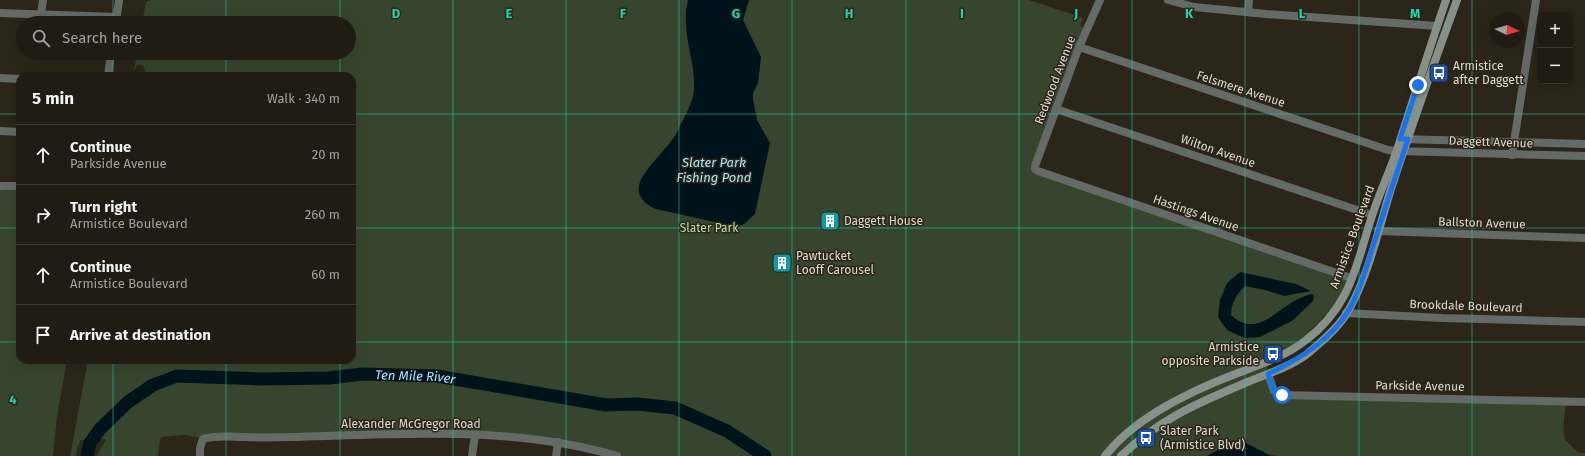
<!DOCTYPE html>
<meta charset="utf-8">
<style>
body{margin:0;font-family:"Fira Sans",sans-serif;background:#29251c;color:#f1f3f6}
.controls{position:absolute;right:12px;top:12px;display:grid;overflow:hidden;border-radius:8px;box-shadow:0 4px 16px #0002}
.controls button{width:36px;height:36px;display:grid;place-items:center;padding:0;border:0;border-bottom:1px solid #3e3a33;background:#211c13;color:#f1f3f6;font:20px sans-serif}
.compass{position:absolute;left:1489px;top:12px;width:36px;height:36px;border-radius:50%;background:#211c13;box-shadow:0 4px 16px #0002;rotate:94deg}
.stop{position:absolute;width:12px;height:12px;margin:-9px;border:3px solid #1a73e8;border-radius:50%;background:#fff}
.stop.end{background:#1a73e8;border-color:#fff;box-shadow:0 1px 4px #0008}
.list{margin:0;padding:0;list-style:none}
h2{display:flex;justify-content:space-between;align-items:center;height:52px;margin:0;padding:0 16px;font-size:17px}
h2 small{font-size:13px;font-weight:400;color:#a2a1a0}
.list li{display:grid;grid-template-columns:26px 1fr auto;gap:12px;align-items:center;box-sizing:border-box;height:60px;padding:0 16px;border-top:1px solid #3e3a33}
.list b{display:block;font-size:15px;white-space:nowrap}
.list p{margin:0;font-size:13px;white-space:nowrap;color:#a2a1a0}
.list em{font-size:13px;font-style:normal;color:#a2a1a0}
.icon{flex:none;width:22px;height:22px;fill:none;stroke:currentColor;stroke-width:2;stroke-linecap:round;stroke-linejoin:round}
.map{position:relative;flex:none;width:1585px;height:456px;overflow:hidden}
.search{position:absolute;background:#211c13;box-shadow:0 4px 16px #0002;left:16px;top:16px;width:340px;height:44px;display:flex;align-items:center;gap:10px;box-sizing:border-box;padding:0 14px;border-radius:22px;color:#a2a1a0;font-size:15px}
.panel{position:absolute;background:#211c13;box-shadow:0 4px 16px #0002;left:16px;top:72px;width:340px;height:292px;border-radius:12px}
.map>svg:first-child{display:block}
.green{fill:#37452f}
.water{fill:#00131b}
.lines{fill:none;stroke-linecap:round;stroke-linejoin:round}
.river{stroke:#00131b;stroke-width:13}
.minor{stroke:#646a65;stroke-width:8}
.tertiary{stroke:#646a65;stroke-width:8}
.secondary{stroke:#879189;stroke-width:8}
.route{stroke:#1a73e8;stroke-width:5}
.grid{fill:none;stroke:#21d5af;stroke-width:1;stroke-opacity:0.55}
.labels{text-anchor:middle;stroke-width:3;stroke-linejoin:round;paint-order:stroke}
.poi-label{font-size:12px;fill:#dfdad2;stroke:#2c2519;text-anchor:start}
.street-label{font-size:12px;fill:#dfdad2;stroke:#2c2519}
.park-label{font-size:12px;fill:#b9dea4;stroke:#2c2519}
.water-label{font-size:13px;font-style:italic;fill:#a8e5fe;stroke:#2c2519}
.grid-label{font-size:13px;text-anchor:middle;font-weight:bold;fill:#21d5af;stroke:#2c2519;stroke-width:3;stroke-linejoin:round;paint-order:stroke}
</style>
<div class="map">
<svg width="1585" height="456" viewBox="0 0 1585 456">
<rect width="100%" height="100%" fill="#2c2519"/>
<!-- green -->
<g class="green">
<path d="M 152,0 L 1029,0 L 1083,18 L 1080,26 L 1088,29 L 1033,166 L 1347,278 C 1346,300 1304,338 1287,349 C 1281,353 1273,355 1267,358 L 1268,375 L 1278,393 L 1566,402 C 1565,416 1562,426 1565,440 C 1573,445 1575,454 1585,453 L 1585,456 L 1279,456 L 1265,454 L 1249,446 L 1225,445 L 1211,456 L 616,456 L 497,436 L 200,438 L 186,435 L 162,437 L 160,439 L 158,456 L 97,456 L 106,439 L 81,440 L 77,448 L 76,456 L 70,456 L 88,360 L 352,360 L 352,76 L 145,76 L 145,70 L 143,66 L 137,65 L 134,71 L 137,53 L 349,53 L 349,23 L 142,23 L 146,2 Z"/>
<path d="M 0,187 L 20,187 L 20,360 L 67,360 L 57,416 L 53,456 L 0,456 Z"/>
</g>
<!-- water -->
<g class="water">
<path d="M 688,0 L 749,0 L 743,20 L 761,57 L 758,83 L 753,93 L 753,99 L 757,120 L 770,143 L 755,214 L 744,224 L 737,227 L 656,209 C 610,188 669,155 679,128 C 684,118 693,102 694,91 C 696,61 680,32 688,0 Z"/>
<path d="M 1240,272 L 1296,284 L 1311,291 L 1284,296 L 1265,290 L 1245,286 C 1237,294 1231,303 1231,315 C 1257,339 1276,309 1300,298 C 1304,296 1308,295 1312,294 L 1314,296 L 1313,301 L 1292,321 L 1260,337 L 1244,338 L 1227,330 L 1218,317 L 1220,300 L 1227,283 Z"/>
<path d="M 1246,443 L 1271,456 L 1207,456 L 1227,445 Z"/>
</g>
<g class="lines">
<!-- river -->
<path class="river" id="s1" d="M 87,456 L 90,443 L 100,429 L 128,402 L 153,385 L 177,376 L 260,379 L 329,378 L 362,374 L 437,376 L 606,405 L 637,404 L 675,408 L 727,431 L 765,456"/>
<!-- minor -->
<g class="minor">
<path d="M 1100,0 L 1079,47 L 1035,166 L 1035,169 L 1038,171 L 1351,278"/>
<path d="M 1168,0 L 1194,7 L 1266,14 L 1437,26"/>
<path d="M 1248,12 L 1249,0"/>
<path d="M 0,13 L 117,17"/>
<path d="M 41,14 L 43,0"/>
<path d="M 116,23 L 119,0"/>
<path d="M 1079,47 L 1388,150 L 1396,151"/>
<path d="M 108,76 L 111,53"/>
<path d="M 0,78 L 20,79"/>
<path d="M 1056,109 L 1372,215"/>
<path d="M 0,131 L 20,132"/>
<path d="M 1512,155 L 1536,0"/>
<path d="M 0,186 L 20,186"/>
<path d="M 1378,231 L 1585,238"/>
<path d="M 1346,313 L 1442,318 L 1585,322"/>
<path d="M 1268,374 L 1274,391 L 1282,395 L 1585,402"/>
<path d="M 200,456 L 200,448 L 203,439 C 216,435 231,437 245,437 C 260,438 275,437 290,437 C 399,434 511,425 617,456"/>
<path d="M 472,456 L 475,435"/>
<path d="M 556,456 L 558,442"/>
</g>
<!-- tertiary -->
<g class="tertiary">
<path d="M 1402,139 L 1585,144"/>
<path d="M 1397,151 L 1585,156"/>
</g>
<!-- secondary -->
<g class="secondary">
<path d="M 1105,456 C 1135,417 1193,390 1238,373 C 1262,364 1286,356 1306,340 C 1322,328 1334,314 1344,296 C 1357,272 1363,243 1372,216 C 1379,194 1389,173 1397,150 C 1413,100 1429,50 1446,0"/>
<path d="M 1121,456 C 1159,420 1195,404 1243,384 C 1264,375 1288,368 1306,355 C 1319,344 1335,331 1345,316 C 1367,282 1378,231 1390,192 C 1411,128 1434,63 1457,0"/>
</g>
</g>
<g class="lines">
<!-- route -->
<path class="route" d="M 1282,395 L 1274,391 L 1268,374 C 1297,360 1323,345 1343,319 C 1361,294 1368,260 1378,231 C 1387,201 1398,170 1408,139 L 1400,139 L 1418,85"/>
</g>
<!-- grid -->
<path class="grid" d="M 113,0 L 113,23M 226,0 L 226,23M 340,0 L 340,23M 453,0 L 453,456M 566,0 L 566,456M 679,0 L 679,456M 792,0 L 792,456M 906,0 L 906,456M 1019,0 L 1019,456M 1132,0 L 1132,456M 1245,0 L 1245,456M 1359,0 L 1359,456M 1472,0 L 1472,456M 113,53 L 113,76M 226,53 L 226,76M 340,53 L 340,76M 0,114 L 20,114M 352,114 L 1585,114M 0,228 L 20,228M 352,228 L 1585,228M 0,342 L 20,342M 352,342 L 1585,342M 113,360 L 113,456M 226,360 L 226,456M 340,360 L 340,456"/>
<!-- icons -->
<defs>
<g id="bus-square" transform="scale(1)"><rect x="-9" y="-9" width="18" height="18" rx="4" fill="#1a4fb4" stroke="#2c2519"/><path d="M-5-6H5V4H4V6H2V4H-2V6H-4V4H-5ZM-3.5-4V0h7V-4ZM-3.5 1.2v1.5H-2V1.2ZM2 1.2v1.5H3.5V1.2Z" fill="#fff"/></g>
<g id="building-square" transform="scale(1)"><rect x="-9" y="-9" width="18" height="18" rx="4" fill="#0f9aa8" stroke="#2c2519"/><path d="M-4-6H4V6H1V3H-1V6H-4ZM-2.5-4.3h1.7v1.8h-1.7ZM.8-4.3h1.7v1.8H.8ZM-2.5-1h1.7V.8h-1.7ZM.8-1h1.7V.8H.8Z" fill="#fff"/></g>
</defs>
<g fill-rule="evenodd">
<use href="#bus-square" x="1439" y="73"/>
<use href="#building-square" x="830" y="221"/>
<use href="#building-square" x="782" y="263"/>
<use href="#bus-square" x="1273" y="354"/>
<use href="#bus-square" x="1146" y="438"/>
</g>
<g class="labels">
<!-- poi labels -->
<g class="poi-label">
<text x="1453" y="70">Armistice<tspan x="1453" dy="14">after Daggett</tspan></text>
<text x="844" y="225">Daggett House</text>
<text x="796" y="260">Pawtucket<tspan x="796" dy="14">Looff Carousel</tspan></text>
<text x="1259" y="351" text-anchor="end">Armistice<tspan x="1259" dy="14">opposite Parkside</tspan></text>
<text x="1160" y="435">Slater Park<tspan x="1160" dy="14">(Armistice Blvd)</tspan></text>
</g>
<!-- street labels -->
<g class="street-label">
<text transform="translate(1055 80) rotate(-69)" y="4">Redwood Avenue</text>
<text transform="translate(1241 89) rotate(18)" y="4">Felsmere Avenue</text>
<text transform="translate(1491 142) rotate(2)" y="4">Daggett Avenue</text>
<text transform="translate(1218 151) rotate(19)" y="4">Wilton Avenue</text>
<text transform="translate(1196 213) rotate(19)" y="4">Hastings Avenue</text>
<text transform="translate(1482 223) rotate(2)" y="4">Ballston Avenue</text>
<text transform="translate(1352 237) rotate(-70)" y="4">Armistice Boulevard</text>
<text transform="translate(1466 306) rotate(2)" y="4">Brookdale Boulevard</text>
<text transform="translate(1420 386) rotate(1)" y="4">Parkside Avenue</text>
<text x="411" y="428">Alexander McGregor Road</text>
</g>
<!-- park labels -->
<g class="park-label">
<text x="709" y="232">Slater Park</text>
</g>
<!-- water labels -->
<g class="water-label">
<text x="714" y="167">Slater Park<tspan x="714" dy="15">Fishing Pond</tspan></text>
<text dy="5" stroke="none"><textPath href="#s1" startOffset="364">Ten Mile River</textPath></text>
</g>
</g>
<g class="grid-label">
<text x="396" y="18">D</text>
<text x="509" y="18">E</text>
<text x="623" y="18">F</text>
<text x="736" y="18">G</text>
<text x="849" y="18">H</text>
<text x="962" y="18">I</text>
<text x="1076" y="18">J</text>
<text x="1189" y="18">K</text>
<text x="1302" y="18">L</text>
<text x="1415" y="18">M</text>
<text x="13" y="404">4</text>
</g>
</svg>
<div class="controls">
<button>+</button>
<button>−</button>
</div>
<svg class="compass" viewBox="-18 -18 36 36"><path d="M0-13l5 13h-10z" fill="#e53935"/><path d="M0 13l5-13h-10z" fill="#a2a1a0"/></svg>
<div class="stop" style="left:1282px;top:395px"></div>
<div class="stop end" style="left:1418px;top:85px"></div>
<div class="search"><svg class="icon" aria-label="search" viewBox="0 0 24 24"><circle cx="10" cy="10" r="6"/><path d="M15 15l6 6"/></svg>Search here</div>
<section class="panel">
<h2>5 min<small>Walk · 340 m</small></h2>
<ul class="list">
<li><svg class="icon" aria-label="ahead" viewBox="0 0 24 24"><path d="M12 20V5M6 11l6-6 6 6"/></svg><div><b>Continue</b><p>Parkside Avenue</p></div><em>20 m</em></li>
<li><svg class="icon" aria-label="right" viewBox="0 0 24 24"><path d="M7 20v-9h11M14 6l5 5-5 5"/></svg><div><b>Turn right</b><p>Armistice Boulevard</p></div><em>260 m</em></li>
<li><svg class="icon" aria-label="ahead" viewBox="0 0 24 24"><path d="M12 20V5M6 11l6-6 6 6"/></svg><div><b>Continue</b><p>Armistice Boulevard</p></div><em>60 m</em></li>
<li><svg class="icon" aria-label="arrive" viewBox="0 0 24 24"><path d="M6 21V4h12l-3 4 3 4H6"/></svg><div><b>Arrive at destination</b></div></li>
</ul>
</section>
</div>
